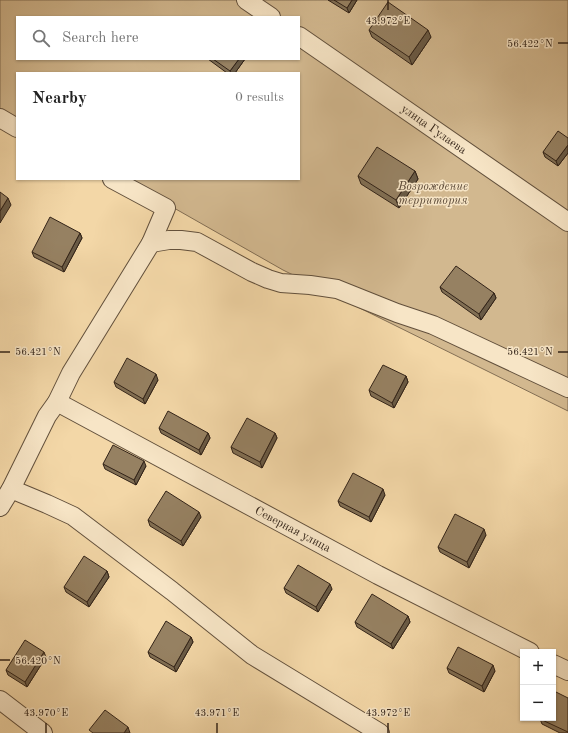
<!DOCTYPE html>
<meta charset="utf-8">
<style>
body{margin:0;font-family:"Old Standard TT",serif;background:#f2f2f2;color:#222}
.controls{position:absolute;right:12px;bottom:12px;display:grid;overflow:hidden;border-radius:0px;box-shadow:0 1px 3px #0004}
.controls button{width:36px;height:36px;display:grid;place-items:center;padding:0;border:0;border-bottom:1px solid #e0e0e0;background:#fff;color:#222;font:20px sans-serif}
.list{margin:0;padding:0;list-style:none}
h2{display:flex;justify-content:space-between;align-items:center;height:52px;margin:0;padding:0 16px;font-size:17px}
h2 small{font-size:13px;font-weight:400;color:#767676}
.icon{flex:none;width:22px;height:22px;fill:none;stroke:currentColor;stroke-width:2;stroke-linecap:round;stroke-linejoin:round}
.map{position:relative;flex:none;width:568px;height:733px;overflow:hidden}
.search{position:absolute;background:#fff;box-shadow:0 1px 3px #0004;left:16px;top:16px;width:284px;height:44px;display:flex;align-items:center;gap:10px;box-sizing:border-box;padding:0 14px;border-radius:0px;color:#767676;font-size:15px}
.panel{position:absolute;background:#fff;box-shadow:0 1px 3px #0004;left:16px;top:72px;width:284px;height:108px;border-radius:0px}
.map>svg:first-child{display:block}
.green{fill:#d2b88f;stroke:#826e54;fill-rule:evenodd}
.lines{fill:none;stroke-linecap:round;stroke-linejoin:round}
.minor-casing{stroke:#62503c;stroke-width:20}
.minor{stroke:#f7e5c6;stroke-width:18}
.wall{fill:#816f54;stroke:#322318}
.shaded-wall{fill:#695a45;stroke:#322318}
.building{fill:#968162;stroke:#322318}
.ticks{fill:none;stroke:#322318;stroke-width:1.5}
.labels{text-anchor:middle;stroke-width:3;stroke-linejoin:round;paint-order:stroke}
.street-label{font-size:12px;fill:#322318;stroke:#f7e5c6}
.park-label{font-size:12px;font-style:italic;fill:#5a4836;stroke:#f7e5c6}
.ticks-label{font-size:10px;text-anchor:middle;fill:#322318;stroke:#f7e5c6;stroke-width:3;stroke-linejoin:round;paint-order:stroke}
</style>
<div class="map">
<svg width="568" height="733" viewBox="0 0 568 733">
<rect width="100%" height="100%" fill="#f3d7a7"/>
<filter id="stains"><feTurbulence type="fractalNoise" baseFrequency=".005" numOctaves="4"/><feColorMatrix values="0 0 0 0 .2 0 0 0 0 .09 0 0 0 0 .02 0 0 0 .5 -.17"/></filter>
<radialGradient id="worn" r=".72"><stop offset=".6" stop-color="#630" stop-opacity="0"/><stop offset="1" stop-color="#630" stop-opacity=".3"/></radialGradient>
<!-- green -->
<path class="green" d="M 0,0 L 568,0 L 568,411 L 283,270 L 123,179 L 299,179 L 299,73 L 17,73 L 17,119 L 0,109 ZM 17,17 L 299,17 L 299,59 L 17,59 Z"/>
<g class="lines">
<!-- minor casing -->
<g class="minor-casing">
<g id="minor">
<path d="M 246,0 L 271,17"/>
<path d="M 299,36 L 568,222"/>
<path d="M 0,118 L 17,128"/>
<path d="M 151,243 L 169,240 L 181,240 L 197,242 L 252,272 L 268,279 L 281,283 L 310,285 L 337,289 L 397,313 L 433,325 L 568,388"/>
<path d="M 57,402 L 378,575 L 530,652"/>
<path d="M 11,489 L 47,504 L 73,516 L 172,591 L 252,655 L 380,733"/>
<path d="M 0,507 L 11,489 L 47,416 L 57,402 L 71,373 L 151,243 L 166,208 L 112,179"/>
<path d="M 553,664 L 568,671"/>
<path d="M 0,700 L 43,733"/>
</g>
</g>
<!-- minor -->
<use href="#minor" class="minor"/>
</g>
<!-- wall -->
<g class="wall">
<path d="M 328,0 L 357,0 L 349,13 Z"/>
<path d="M 369,30 L 431,37 L 412,65 L 372,37 Z"/>
<path d="M 208,59 L 245,59 L 235,73 L 227,73 Z"/>
<path d="M 568,138 L 568,153 L 558,166 L 545,157 L 543,152 Z"/>
<path d="M 415,171 L 418,179 L 399,208 L 361,184 L 358,176 Z"/>
<path d="M 80,233 L 82,238 L 64,272 L 34,257 L 32,252 Z"/>
<path d="M 440,287 L 494,293 L 496,298 L 481,320 L 442,292 Z"/>
<path d="M 406,376 L 408,382 L 394,408 L 371,396 L 369,390 Z"/>
<path d="M 158,380 L 145,404 L 116,387 L 114,382 Z"/>
<path d="M 159,428 L 208,433 L 210,438 L 201,455 L 161,433 Z"/>
<path d="M 275,433 L 277,438 L 262,468 L 233,453 L 231,447 Z"/>
<path d="M 103,464 L 146,466 L 136,485 L 105,469 Z"/>
<path d="M 385,495 L 371,522 L 340,506 L 338,501 Z"/>
<path d="M 201,517 L 183,546 L 150,526 L 148,520 Z"/>
<path d="M 486,535 L 469,568 L 440,552 L 438,547 Z"/>
<path d="M 107,571 L 109,577 L 89,607 L 66,592 L 64,587 Z"/>
<path d="M 284,588 L 332,589 L 318,612 L 286,593 Z"/>
<path d="M 408,616 L 410,622 L 393,649 L 357,627 L 355,622 Z"/>
<path d="M 191,637 L 193,642 L 176,672 L 150,657 L 148,652 Z"/>
<path d="M 46,657 L 27,687 L 8,675 L 6,670 Z"/>
<path d="M 447,668 L 495,671 L 484,692 L 449,673 Z"/>
<path d="M 568,698 L 568,733 L 560,733 L 542,724 L 540,719 Z"/>
</g>
<!-- shaded-wall -->
<g class="shaded-wall">
<path d="M 352,0 L 357,0 L 349,13 L 347,8 Z"/>
<path d="M 428,30 L 431,37 L 412,65 L 409,57 Z"/>
<path d="M 239,59 L 245,59 L 235,73 L 231,73 L 230,71 Z"/>
<path d="M 568,145 L 568,153 L 558,166 L 556,161 Z"/>
<path d="M 415,171 L 418,179 L 399,208 L 396,200 Z"/>
<path d="M 8,198 L 11,205 L 0,223 L 0,211 Z"/>
<path d="M 80,233 L 82,238 L 64,272 L 62,267 Z"/>
<path d="M 494,293 L 496,298 L 481,320 L 479,314 Z"/>
<path d="M 156,374 L 158,380 L 145,404 L 143,399 Z"/>
<path d="M 406,376 L 408,382 L 394,408 L 392,403 Z"/>
<path d="M 208,433 L 210,438 L 201,455 L 199,450 Z"/>
<path d="M 275,433 L 277,438 L 262,468 L 260,462 Z"/>
<path d="M 144,461 L 146,466 L 136,485 L 134,480 Z"/>
<path d="M 383,489 L 385,495 L 371,522 L 369,517 Z"/>
<path d="M 199,512 L 201,517 L 183,546 L 181,541 Z"/>
<path d="M 484,529 L 486,535 L 469,568 L 467,562 Z"/>
<path d="M 107,571 L 109,577 L 89,607 L 87,602 Z"/>
<path d="M 330,584 L 332,589 L 318,612 L 316,607 Z"/>
<path d="M 408,616 L 410,622 L 393,649 L 391,644 Z"/>
<path d="M 191,637 L 193,642 L 176,672 L 174,667 Z"/>
<path d="M 44,652 L 46,657 L 27,687 L 25,682 Z"/>
<path d="M 493,665 L 495,671 L 484,692 L 482,686 Z"/>
<path d="M 128,727 L 130,733 L 124,733 Z"/>
</g>
<!-- building -->
<g class="building">
<path d="M 334,0 L 352,0 L 347,8 Z"/>
<path d="M 388,2 L 428,30 L 409,57 L 369,30 Z"/>
<path d="M 213,59 L 239,59 L 230,71 Z"/>
<path d="M 558,131 L 568,138 L 568,145 L 556,161 L 543,152 Z"/>
<path d="M 377,147 L 415,171 L 396,200 L 358,176 Z"/>
<path d="M 0,192 L 8,198 L 0,211 Z"/>
<path d="M 50,217 L 80,233 L 62,267 L 32,252 Z"/>
<path d="M 456,266 L 494,293 L 479,314 L 440,287 Z"/>
<path d="M 127,358 L 156,374 L 143,399 L 114,382 Z"/>
<path d="M 383,365 L 406,376 L 392,403 L 369,390 Z"/>
<path d="M 168,411 L 208,433 L 199,450 L 159,428 Z"/>
<path d="M 247,418 L 275,433 L 260,462 L 231,447 Z"/>
<path d="M 113,445 L 144,461 L 134,480 L 103,464 Z"/>
<path d="M 353,473 L 383,489 L 369,517 L 338,501 Z"/>
<path d="M 166,491 L 199,512 L 181,541 L 148,520 Z"/>
<path d="M 455,514 L 484,529 L 467,562 L 438,547 Z"/>
<path d="M 84,556 L 107,571 L 87,602 L 64,587 Z"/>
<path d="M 298,565 L 330,584 L 316,607 L 284,588 Z"/>
<path d="M 372,594 L 408,616 L 391,644 L 355,622 Z"/>
<path d="M 166,621 L 191,637 L 174,667 L 148,652 Z"/>
<path d="M 25,640 L 44,652 L 25,682 L 6,670 Z"/>
<path d="M 458,647 L 493,665 L 482,686 L 447,668 Z"/>
<path d="M 554,691 L 568,698 L 568,732 L 540,719 L 540,718 L 553,718 L 553,693 Z"/>
<path d="M 105,710 L 128,727 L 124,733 L 93,733 L 89,730 Z"/>
</g>
<!-- ticks -->
<path class="ticks" d="M 388,0 L 388,10M 558,43 L 568,43M 0,352 L 10,352M 558,352 L 568,352M 0,660 L 10,660M 46,723 L 46,733M 217,723 L 217,733M 388,723 L 388,733"/>
<g class="labels">
<!-- street labels -->
<g class="street-label">
<text transform="translate(434 129) rotate(35)" y="4">улица Гулаева</text>
<text transform="translate(293 529) rotate(28)" y="4">Северная улица</text>
</g>
<!-- park labels -->
<g class="park-label">
<text x="433" y="190">Возрождение<tspan x="433" dy="14">территория</tspan></text>
</g>
</g>
<g class="ticks-label">
<text x="388" y="24">43.972°E</text>
<text x="530" y="47">56.422°N</text>
<text x="38" y="355">56.421°N</text>
<text x="530" y="355">56.421°N</text>
<text x="38" y="664">56.420°N</text>
<text x="46" y="716">43.970°E</text>
<text x="217" y="716">43.971°E</text>
<text x="388" y="716">43.972°E</text>
</g>
<rect width="100%" height="100%" filter="url(#stains)"/>
<rect width="100%" height="100%" fill="url(#worn)"/>
</svg>
<div class="controls">
<button>+</button>
<button>−</button>
</div>
<div class="search"><svg class="icon" aria-label="search" viewBox="0 0 24 24"><circle cx="10" cy="10" r="6"/><path d="M15 15l6 6"/></svg>Search here</div>
<section class="panel">
<h2>Nearby<small>0 results</small></h2>
<ul class="list">
</ul>
</section>
</div>
